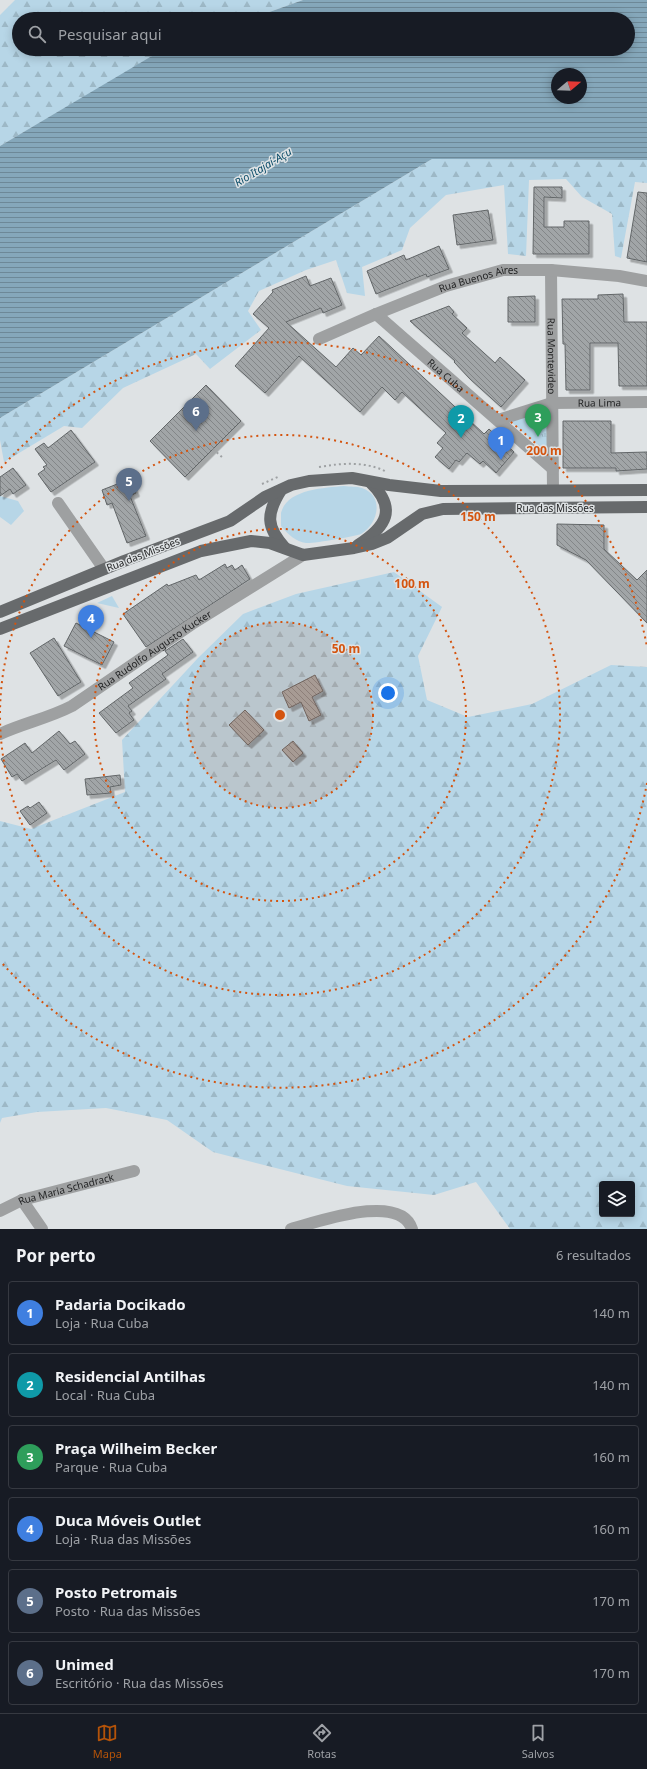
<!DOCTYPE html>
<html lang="pt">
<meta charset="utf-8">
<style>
body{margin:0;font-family:"Noto Sans",sans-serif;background:#242831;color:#f1f3f6}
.controls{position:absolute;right:12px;bottom:12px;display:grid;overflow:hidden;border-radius:4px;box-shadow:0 2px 10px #0003}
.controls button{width:36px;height:36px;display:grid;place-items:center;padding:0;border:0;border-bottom:1px solid #363941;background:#171b24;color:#f1f3f6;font:20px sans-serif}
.compass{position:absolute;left:551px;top:68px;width:36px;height:36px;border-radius:50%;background:#171b24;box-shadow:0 2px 10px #0003;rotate:71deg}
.you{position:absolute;left:388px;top:693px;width:14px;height:14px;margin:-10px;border:3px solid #fff;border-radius:50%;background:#1a73e8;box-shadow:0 0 0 6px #1a73e833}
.badge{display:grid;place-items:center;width:26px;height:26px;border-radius:50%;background:#b45309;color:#fff;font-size:13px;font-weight:700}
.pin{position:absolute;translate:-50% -33px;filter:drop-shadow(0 1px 2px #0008)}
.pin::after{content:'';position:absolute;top:21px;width:14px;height:12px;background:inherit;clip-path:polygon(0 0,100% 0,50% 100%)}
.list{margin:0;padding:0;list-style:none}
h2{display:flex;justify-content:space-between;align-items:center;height:52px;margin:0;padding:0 16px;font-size:17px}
h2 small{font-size:13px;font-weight:400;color:#9ea1a6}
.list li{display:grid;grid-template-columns:26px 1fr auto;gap:12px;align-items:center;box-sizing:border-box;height:64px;margin:0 8px 8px;padding:0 8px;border:1px solid #363941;border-radius:4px}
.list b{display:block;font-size:15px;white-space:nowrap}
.list p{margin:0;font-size:13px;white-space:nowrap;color:#9ea1a6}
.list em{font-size:13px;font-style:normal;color:#9ea1a6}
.icon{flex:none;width:22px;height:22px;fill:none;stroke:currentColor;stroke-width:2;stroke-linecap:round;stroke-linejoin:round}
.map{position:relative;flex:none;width:647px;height:1229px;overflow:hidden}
.search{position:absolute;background:#171b24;box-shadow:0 2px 10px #0003;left:12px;right:12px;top:12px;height:44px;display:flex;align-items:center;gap:10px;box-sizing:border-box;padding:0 14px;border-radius:22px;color:#9ea1a6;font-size:15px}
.sheet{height:484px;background:#171b24}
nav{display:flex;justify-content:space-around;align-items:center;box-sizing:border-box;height:56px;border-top:1px solid #363941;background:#171b24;font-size:11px;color:#9ea1a6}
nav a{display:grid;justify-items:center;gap:2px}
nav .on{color:#b45309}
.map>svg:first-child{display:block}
.grass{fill:#b7d6e7}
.forest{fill:url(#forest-firs);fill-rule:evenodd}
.park{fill:url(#park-tufts)}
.water{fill:url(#water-rules);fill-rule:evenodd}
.building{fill:url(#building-back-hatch);stroke:#626668;filter:url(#shadow)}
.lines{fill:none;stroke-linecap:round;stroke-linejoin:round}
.path{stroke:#9ea1a3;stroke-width:2;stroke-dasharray:2 3;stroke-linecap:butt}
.minor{stroke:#9ea0a1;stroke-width:12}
.major{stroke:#676a6c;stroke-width:12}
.ring{fill:none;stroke:#d4540f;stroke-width:2;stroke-dasharray:2 4}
.labels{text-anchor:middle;stroke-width:3;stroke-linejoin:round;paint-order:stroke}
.street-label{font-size:10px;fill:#242526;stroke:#dee2e4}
.water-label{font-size:11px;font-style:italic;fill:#0f4f6b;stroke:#dee2e4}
.centre{fill:#d4540f;stroke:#dee2e4;stroke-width:2}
.ring-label{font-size:12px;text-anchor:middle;font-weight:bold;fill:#d4540f;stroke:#dee2e4;stroke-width:3;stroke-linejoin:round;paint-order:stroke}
</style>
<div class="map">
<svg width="647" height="1229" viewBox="0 0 647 1229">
<defs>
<pattern id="forest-firs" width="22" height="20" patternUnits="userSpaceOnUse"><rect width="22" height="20" fill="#b7d6e7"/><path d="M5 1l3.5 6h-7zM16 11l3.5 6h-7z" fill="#9db8c6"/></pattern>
<pattern id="park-tufts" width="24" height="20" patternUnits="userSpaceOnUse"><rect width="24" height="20" fill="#b7d6e7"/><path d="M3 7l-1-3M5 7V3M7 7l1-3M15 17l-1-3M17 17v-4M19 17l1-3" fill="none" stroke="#9db8c6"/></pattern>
<pattern id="water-rules" width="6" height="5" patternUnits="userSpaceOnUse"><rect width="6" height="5" fill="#85a7ba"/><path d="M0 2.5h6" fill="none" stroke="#6d8897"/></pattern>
<pattern id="building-back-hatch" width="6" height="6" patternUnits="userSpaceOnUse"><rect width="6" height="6" fill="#a1a5a7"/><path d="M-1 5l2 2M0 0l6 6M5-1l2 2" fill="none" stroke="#838688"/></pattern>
<filter id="shadow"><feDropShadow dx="3.5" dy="3.5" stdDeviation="0" flood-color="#0004"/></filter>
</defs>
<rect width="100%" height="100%" fill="#dee2e4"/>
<!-- grass -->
<g class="grass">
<path d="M 344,486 C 350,487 357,486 362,488 C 385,496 378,524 361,534 C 356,536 312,544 306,543 C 296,542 288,534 281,526 C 281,522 281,517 281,513 C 287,489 324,488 344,486 Z"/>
<path d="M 0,496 L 18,501 L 24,511 L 11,525 L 0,517 Z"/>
<path d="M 112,596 L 119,608 L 97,603 Z"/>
</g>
<!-- forest -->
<g class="forest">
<path d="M 15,0 L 303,0 L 250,19 L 19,19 L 19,49 L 166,49 L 0,146 L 0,15 Z"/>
<path d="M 432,159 L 647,160 L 647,183 L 635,182 L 621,258 L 615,256 L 612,214 L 582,197 L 566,179 L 529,180 L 526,256 L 508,254 L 504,185 L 446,195 L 410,228 L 402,250 L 362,267 L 365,296 L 347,293 L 336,260 L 306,270 L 259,291 L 248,311 L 261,330 L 210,369 L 196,354 L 123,388 L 82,428 L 64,426 L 4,462 L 0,440 L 0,418 Z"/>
<path d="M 394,572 L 442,607 L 418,656 L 427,700 L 468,717 L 532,704 L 611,665 L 647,667 L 647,1229 L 510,1229 L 476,1182 L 434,1195 L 347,1186 L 213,1152 L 167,1120 L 106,1108 L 37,1112 L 2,1118 L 0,1123 L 0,821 L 31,829 L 125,792 L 122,740 L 198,658 L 243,614 L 296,594 ZM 602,1184 L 632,1184 L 632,1214 L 602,1214 Z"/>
</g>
<!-- park -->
<path class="park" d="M 549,410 L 547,453 L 510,421 Z"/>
<!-- water -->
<path class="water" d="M 303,0 L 647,0 L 647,160 L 432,159 L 0,418 L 0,146 L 162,50 L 166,49 L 628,49 L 628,19 L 250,19 ZM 557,74 L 581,74 L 581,98 L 557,98 Z"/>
<!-- building -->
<g class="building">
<path d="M 534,187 L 562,187 L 562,198 L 544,197 L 544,227 L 564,227 L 564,221 L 589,221 L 589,254 L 533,254 Z"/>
<path d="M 638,192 L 647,193 L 647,262 L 627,258 Z"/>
<path d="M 488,210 L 493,240 L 457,245 L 453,215 Z"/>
<path d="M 439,246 L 449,269 L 427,277 L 426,274 L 376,294 L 367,271 L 404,255 L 406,260 Z"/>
<path d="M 306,276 L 310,286 L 331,278 L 342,305 L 323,313 L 321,308 L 286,322 L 336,367 L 353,348 L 361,355 L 379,336 L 484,434 L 489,429 L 514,452 L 496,473 L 483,461 L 480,464 L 467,453 L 459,462 L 456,460 L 449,469 L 435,457 L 443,448 L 437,443 L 446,433 L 402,392 L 395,400 L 382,387 L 360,412 L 299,356 L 265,393 L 235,366 L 269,328 L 253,314 L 273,292 L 272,290 Z"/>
<path d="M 623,294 L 624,322 L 647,322 L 647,386 L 619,386 L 618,343 L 590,343 L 590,390 L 566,390 L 565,344 L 563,344 L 562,299 L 598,299 L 598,295 Z"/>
<path d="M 535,296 L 535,322 L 508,322 L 508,297 Z"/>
<path d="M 449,306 L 454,312 L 452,314 L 467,328 L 462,333 L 495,363 L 500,357 L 525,380 L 501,407 L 470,379 L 454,362 L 455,361 L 410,321 Z"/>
<path d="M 206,385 L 241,421 L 185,477 L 150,441 Z"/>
<path d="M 563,421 L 611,421 L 611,453 L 647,452 L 647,469 L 616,471 L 616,468 L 563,468 Z"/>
<path d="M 71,430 L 95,462 L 51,492 L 38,474 L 45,469 L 43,467 L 47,465 L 35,449 L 44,443 L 48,448 Z"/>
<path d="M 13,468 L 26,485 L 13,494 L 10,489 L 0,496 L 0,477 Z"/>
<path d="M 130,479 L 136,493 L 130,496 L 146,536 L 127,543 L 112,503 L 107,505 L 102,490 Z"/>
<path d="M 557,524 L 604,525 L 604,549 L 637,580 L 647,570 L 647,623 L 586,560 L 557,545 Z"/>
<path d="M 225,564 L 227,568 L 232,565 L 235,570 L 242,565 L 250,579 L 146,647 L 123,614 L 167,584 L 168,586 L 196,575 L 199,580 Z"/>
<path d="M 76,623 L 114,642 L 102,665 L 64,646 Z"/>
<path d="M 54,638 L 81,682 L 58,696 L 30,653 Z"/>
<path d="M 183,639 L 193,652 L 162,674 L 166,679 L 128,706 L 132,711 L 129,713 L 134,720 L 116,733 L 99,713 L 133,688 L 129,683 L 168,655 L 165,651 Z"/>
<path d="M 315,675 L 323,691 L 312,697 L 321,715 L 309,721 L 301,702 L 289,708 L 282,692 Z"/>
<path d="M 245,710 L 264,730 L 248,745 L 229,725 Z"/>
<path d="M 59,731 L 70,744 L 75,741 L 85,754 L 64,770 L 56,760 L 22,781 L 17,774 L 12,777 L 1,759 L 25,743 L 32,753 Z"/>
<path d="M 293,741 L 303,753 L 293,762 L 282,750 Z"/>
<path d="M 120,775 L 121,785 L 110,787 L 111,793 L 87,795 L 85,779 Z"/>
<path d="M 39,802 L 47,813 L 30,825 L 20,811 L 28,806 L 30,808 Z"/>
</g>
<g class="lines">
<!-- path -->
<g class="path">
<path d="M 213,449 L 223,458"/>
<path d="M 319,467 C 343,463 365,461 387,472"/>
<path d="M 262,484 L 280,476"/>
</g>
<!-- minor -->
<g class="minor">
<path id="s1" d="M 551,270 L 553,490"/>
<path id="s2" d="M 376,314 L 553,469"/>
<path id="s3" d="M 319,339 L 376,314 L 446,286 L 503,270 L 551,270 L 619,276 L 647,281"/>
<path id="s4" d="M 498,420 L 552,403 L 647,402"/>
<path d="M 58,503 L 104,569"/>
<path id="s5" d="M 0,734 C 24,723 49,718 72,706 L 192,624 L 303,555"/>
<path d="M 22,1200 L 42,1229"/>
<path id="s6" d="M 0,1211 L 22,1200 L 134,1171"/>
<path d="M 291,1229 C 318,1222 400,1192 412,1229"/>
</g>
<!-- major -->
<g class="major">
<path d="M 281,490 C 266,514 266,527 285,548"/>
<path d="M 358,545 C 386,527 398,509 370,482"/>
<path d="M 0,612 L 124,561 L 230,521 L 265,497 L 291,485 L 309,481 L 352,478 L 389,485 L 441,491 L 647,490"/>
<path d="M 0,629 L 201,551 L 251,541 L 270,543 L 303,555 L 354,548 L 372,544 L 387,538 L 422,514 L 443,509 L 647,507"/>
</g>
</g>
<!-- distance rings -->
<circle cx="280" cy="715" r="93" fill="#d4540f" fill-opacity=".12"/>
<g class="ring">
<circle cx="280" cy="715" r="93"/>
<circle cx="280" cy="715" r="186"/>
<path d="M0 713A280 280 0 1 1 0 717"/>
<path d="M647 783A373 373 0 0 1 1 962M1 468A373 373 0 0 1 647 647"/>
</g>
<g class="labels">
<!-- street labels -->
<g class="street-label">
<text dy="4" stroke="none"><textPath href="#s3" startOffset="171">Rua Buenos Aires</textPath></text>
<text dy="4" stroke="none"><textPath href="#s1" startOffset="86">Rua Montevideo</textPath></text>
<text dy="4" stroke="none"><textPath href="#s2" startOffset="93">Rua Cuba</textPath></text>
<text dy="4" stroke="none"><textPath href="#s4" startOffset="104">Rua Lima</textPath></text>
<text x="555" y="512">Rua das Missões</text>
<text transform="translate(143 554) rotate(-21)" y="4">Rua das Missões</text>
<text dy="4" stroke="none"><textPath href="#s5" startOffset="177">Rua Rudolfo Augusto Kucker</textPath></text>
<text dy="4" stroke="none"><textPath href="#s6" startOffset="70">Rua Maria Schadrack</textPath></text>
</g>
<!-- water labels -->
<g class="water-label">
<text transform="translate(263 167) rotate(-31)" y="4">Rio Itajaí-Açu</text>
</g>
</g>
<circle cx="280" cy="715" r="6" class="centre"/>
<g class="ring-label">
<text x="544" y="455">200 m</text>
<text x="478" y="521">150 m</text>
<text x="412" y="588">100 m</text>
<text x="346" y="653">50 m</text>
</g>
</svg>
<div class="controls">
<button><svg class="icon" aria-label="layers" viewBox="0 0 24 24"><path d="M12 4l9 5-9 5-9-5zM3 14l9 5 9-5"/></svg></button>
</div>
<svg class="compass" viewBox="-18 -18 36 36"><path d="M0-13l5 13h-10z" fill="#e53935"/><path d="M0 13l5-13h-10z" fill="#9ea1a6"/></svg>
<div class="you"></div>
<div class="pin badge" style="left:501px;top:460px;background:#3f7fe0">1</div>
<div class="pin badge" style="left:461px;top:438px;background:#0f9aa8">2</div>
<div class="pin badge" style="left:538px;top:437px;background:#2e9e5b">3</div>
<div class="pin badge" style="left:91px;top:638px;background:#3f7fe0">4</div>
<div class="pin badge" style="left:129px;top:501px;background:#5c6f8a">5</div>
<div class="pin badge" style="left:196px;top:431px;background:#5c6f8a">6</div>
<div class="search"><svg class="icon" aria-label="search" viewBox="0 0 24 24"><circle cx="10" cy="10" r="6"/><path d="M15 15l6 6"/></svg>Pesquisar aqui</div>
</div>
<section class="sheet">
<h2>Por perto<small>6 resultados</small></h2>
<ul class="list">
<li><span class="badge" style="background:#3f7fe0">1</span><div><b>Padaria Docikado</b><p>Loja · Rua Cuba</p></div><em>140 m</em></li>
<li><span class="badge" style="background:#0f9aa8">2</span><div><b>Residencial Antilhas</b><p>Local · Rua Cuba</p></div><em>140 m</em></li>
<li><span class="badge" style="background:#2e9e5b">3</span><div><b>Praça Wilheim Becker</b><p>Parque · Rua Cuba</p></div><em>160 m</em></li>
<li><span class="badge" style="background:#3f7fe0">4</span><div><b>Duca Móveis Outlet</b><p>Loja · Rua das Missões</p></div><em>160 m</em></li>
<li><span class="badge" style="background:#5c6f8a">5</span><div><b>Posto Petromais</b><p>Posto · Rua das Missões</p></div><em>170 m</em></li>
<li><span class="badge" style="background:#5c6f8a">6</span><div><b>Unimed</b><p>Escritório · Rua das Missões</p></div><em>170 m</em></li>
</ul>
</section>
<nav>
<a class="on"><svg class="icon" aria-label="map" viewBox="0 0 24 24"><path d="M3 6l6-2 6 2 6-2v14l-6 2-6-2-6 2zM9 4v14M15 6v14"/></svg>Mapa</a>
<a><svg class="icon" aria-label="directions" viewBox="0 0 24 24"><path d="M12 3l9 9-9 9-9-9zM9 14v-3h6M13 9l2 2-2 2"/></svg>Rotas</a>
<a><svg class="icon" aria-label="saved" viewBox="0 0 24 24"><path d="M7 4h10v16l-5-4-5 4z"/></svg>Salvos</a>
</nav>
